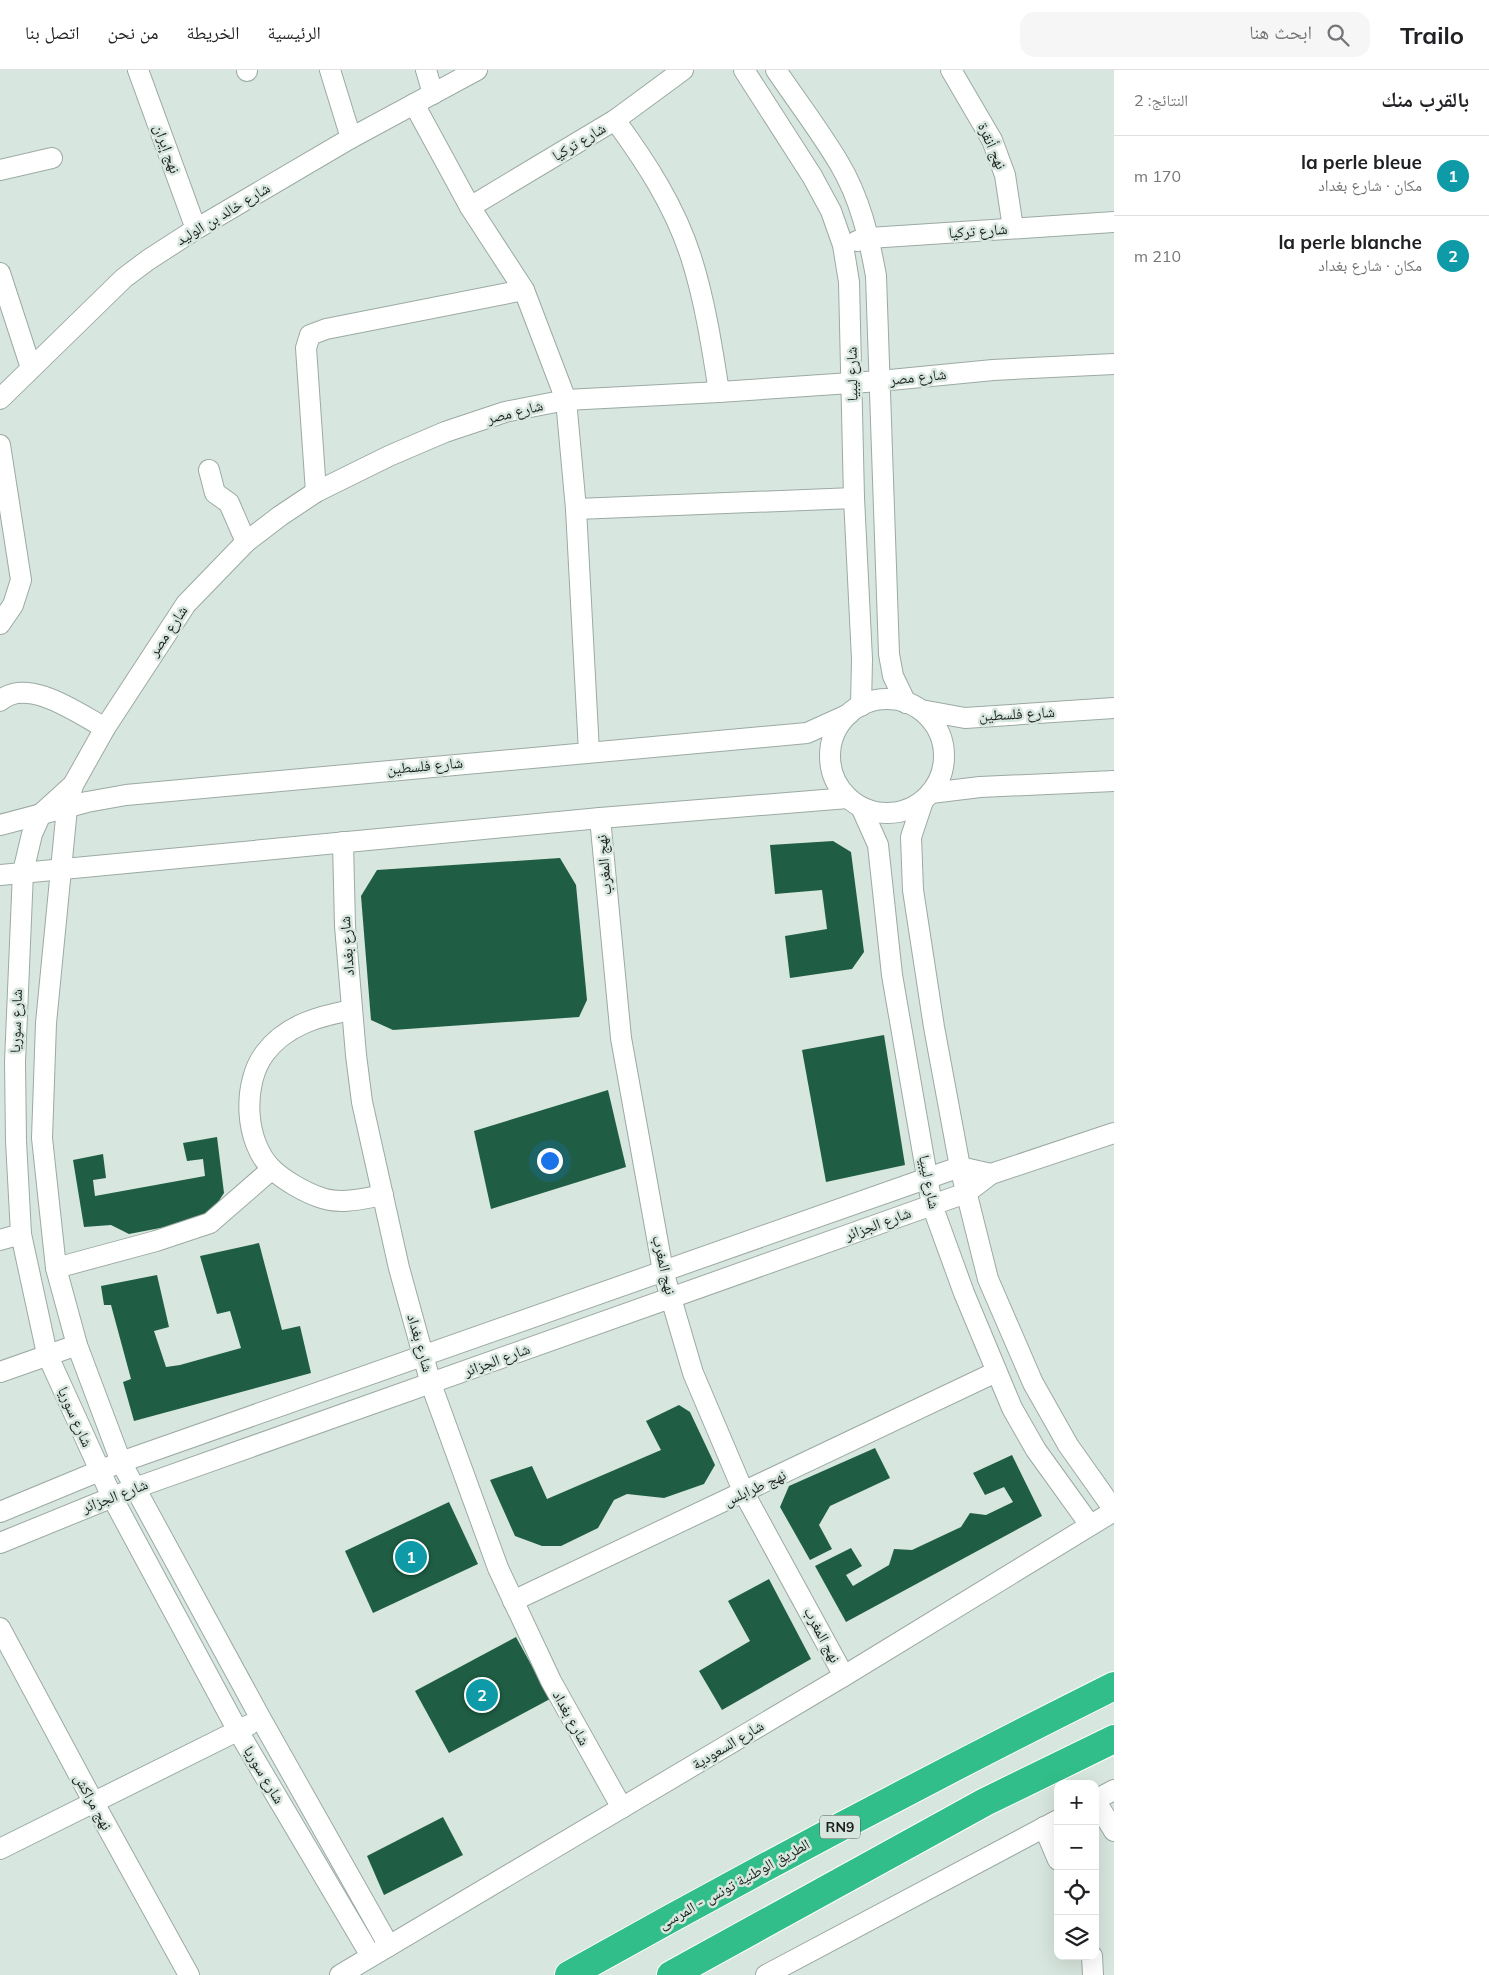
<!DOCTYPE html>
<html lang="ar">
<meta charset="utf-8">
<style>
body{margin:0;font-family:Mulish,"Noto Naskh Arabic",sans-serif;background:#f6f6f6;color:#202124;direction:rtl}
.controls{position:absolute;right:15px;bottom:15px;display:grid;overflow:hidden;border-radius:10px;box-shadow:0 5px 20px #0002}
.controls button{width:45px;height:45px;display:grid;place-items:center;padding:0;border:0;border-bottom:1px solid #e0e0e0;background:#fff;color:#202124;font:25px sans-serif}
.you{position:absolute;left:549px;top:1090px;width:18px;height:18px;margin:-12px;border:4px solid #fff;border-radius:50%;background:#1a73e8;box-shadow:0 0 0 8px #1a73e833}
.badge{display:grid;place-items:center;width:32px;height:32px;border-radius:50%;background:#ab153f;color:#fff;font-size:16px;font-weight:700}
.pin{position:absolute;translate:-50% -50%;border:2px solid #fff;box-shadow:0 1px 5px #0006}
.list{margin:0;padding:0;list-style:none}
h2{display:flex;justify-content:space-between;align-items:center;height:65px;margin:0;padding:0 20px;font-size:21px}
h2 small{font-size:16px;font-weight:400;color:#757577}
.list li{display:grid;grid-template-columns:32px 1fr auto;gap:15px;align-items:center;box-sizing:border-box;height:80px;padding:0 20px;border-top:1px solid #e0e0e0}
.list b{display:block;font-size:19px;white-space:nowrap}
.list p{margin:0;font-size:16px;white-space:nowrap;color:#757577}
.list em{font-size:16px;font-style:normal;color:#757577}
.icon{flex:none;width:28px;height:28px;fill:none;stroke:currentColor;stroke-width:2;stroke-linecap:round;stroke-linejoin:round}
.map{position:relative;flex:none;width:1114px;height:1905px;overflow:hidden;direction:ltr}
header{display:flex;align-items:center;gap:30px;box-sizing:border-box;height:70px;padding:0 25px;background:#fff;border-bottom:1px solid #e0e0e0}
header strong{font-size:24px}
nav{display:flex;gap:28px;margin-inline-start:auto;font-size:18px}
.search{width:350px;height:45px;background:#f6f6f6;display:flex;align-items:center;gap:12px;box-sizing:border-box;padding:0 18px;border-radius:15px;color:#757577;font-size:19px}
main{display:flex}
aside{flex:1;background:#fff}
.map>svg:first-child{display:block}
.building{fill:#1f5e44}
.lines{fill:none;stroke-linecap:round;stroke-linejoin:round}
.minor-casing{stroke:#9caaa3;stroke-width:22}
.highway-casing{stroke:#fff;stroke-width:30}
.minor{stroke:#fff;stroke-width:20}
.highway{stroke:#32be8a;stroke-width:28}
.labels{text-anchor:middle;stroke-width:5;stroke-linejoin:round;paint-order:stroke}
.shield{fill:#d7e6de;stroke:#535b57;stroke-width:1}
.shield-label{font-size:14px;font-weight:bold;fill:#1b201d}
.street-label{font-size:15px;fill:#1b201d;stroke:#d7e6de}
</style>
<header>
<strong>Trailo</strong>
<div class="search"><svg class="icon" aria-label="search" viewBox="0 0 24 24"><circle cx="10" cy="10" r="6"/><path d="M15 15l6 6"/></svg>ابحث هنا</div>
<nav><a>الرئيسية</a><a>الخريطة</a><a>من نحن</a><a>اتصل بنا</a></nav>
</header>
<main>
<aside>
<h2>بالقرب منك<small>النتائج: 2</small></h2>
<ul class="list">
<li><span class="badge" style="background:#0f9aa8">1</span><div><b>la perle bleue</b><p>مكان · شارع بغداد</p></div><em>170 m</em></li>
<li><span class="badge" style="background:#0f9aa8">2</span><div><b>la perle blanche</b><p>مكان · شارع بغداد</p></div><em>210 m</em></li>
</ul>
</aside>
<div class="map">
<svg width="1114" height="1905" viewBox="0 0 1114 1905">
<rect width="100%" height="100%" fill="#d7e6de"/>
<!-- building -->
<g class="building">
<path d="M 833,771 L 851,782 L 864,882 L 852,899 L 790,908 L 785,866 L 827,859 L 822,820 L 775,824 L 770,775 Z"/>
<path d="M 560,788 L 576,815 L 587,930 L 579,947 L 393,960 L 371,950 L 361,826 L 377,800 Z"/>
<path d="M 884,965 L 905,1095 L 826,1112 L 802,980 Z"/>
<path d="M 608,1020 L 626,1097 L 491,1139 L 474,1061 Z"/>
<path d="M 217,1067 L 224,1123 L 207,1149 L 129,1164 L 111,1155 L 84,1157 L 73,1090 L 103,1084 L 106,1108 L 93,1110 L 95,1126 L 205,1106 L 203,1089 L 187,1091 L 183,1073 Z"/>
<path d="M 259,1173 L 282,1260 L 300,1256 L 311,1303 L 134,1351 L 123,1312 L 131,1309 L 111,1235 L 104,1235 L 101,1216 L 157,1205 L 169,1257 L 154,1261 L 166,1297 L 180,1295 L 241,1278 L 230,1241 L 217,1244 L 200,1186 Z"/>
<path d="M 679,1335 L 690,1342 L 715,1395 L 704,1414 L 664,1428 L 627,1424 L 614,1430 L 598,1458 L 561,1476 L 542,1476 L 515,1466 L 490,1410 L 532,1396 L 547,1429 L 661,1380 L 646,1351 Z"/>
<path d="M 875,1378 L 890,1408 L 830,1436 L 819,1455 L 832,1479 L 810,1490 L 780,1437 L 789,1416 Z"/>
<path d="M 1012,1385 L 1042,1446 L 846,1552 L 815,1496 L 851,1478 L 862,1496 L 846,1505 L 853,1516 L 889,1495 L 894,1479 L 912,1480 L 961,1457 L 970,1443 L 986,1445 L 1013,1432 L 1004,1417 L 985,1425 L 973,1403 Z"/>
<path d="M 449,1432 L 478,1494 L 373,1543 L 345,1481 Z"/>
<path d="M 769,1509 L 811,1589 L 722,1640 L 699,1601 L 750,1571 L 728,1531 Z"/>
<path d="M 516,1567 L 550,1629 L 449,1683 L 415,1621 Z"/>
<path d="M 443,1747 L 463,1785 L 384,1825 L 367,1786 Z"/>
</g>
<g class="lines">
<!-- minor casing -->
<g class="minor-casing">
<g id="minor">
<path d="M 138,0 L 196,159"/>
<path d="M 247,0 L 247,1"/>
<path d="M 330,0 L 351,68"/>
<path d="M 426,0 L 433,24"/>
<path d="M 744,0 L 812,106 L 831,141 L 843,175 L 849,212 L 854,428 L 862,589 L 861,636"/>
<path d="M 776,0 C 797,31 820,61 839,93 C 860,128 869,167 876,206 L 889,584 L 893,606 L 906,633"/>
<path d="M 951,0 L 992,70 L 1005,105 L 1013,158"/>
<path d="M 414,34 L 470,137 L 524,220 L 566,330 L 576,439 L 589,682"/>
<path d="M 615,50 C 646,92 675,137 691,187 C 705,231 712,277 719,322"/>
<path d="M 0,100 L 52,88"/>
<path d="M 470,137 L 615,50 L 683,0"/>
<path d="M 857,171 L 869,168 L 1114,152"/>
<path d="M 0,203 L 31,298"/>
<path d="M 0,329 L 124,208 L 148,190 L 196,159 L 351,68 L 477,0"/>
<path d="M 0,375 L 21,510 L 13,535 L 0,554"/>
<path d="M 209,400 L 215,423 L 229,433 L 246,472"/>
<path d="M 316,422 L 306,278 L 310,265 L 326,259 L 524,220"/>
<path d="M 576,439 L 854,428"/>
<circle cx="887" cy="686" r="57"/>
<path d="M 0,631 C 27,606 79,644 105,658"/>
<path d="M 921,640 L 965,648 L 1114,638"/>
<path d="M 73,715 L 67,738 L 46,953 L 42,1068 L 56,1198 L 77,1275 L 121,1392 L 261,1649 L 389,1876"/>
<path d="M 931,723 L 980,717 L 1114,711"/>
<path d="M 923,731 L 911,767 L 913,820 L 934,957 L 960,1097 L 988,1209 L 1033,1313 L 1068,1375 L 1114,1440"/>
<path d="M 861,737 L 878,775 L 892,905 L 932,1135 L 964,1223 L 1012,1338 L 1036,1380 L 1090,1455"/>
<path d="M 600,748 L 621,968 L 663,1201 L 693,1303 L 744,1423 L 844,1606"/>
<path d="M 0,755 L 87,732 L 126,725 L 807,663 L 849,644"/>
<path d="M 343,772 L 345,856 L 356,985 L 362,1032 L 399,1198 L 431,1314 L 498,1498 L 551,1611 L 622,1738"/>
<path d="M 0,805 L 600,748 L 848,728"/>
<path d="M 352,940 C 319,946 286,955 265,983 C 242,1013 244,1073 273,1100 C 284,1110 304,1122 319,1127 C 339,1135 362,1129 383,1125"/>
<path d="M 0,1170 L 21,1164"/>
<path d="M 56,1198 L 156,1171 L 210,1153 L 272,1099"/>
<path d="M 0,1302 L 77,1275"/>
<path d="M 0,1442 L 121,1392 L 928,1108 L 960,1097 L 991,1104"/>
<path d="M 0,1473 L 135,1418 L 966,1123 L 991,1104 L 1114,1063"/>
<path d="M 513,1531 L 996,1302"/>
<path d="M 0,1558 L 94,1733 L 189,1905"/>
<path d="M 1114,1720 L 1095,1730 L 1114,1761"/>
<path d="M 1044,1757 L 1058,1790"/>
<path d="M 0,1779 L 249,1655"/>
<path d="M 371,1886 L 238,1661 L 112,1427 L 47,1284 L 21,1164 L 16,1071 L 15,992 L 23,802 L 32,764 L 41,744 L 73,715 L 105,658 L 186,534 L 246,472 L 280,446 L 316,422 L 389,386 L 445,362 L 505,342 L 566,330 L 719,322 L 880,311 L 993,300 L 1114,294"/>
<path d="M 1092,1886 L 1093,1905"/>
<path d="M 340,1905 L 844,1606 L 1114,1441"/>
<path d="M 766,1905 L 1058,1750"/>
</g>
</g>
<!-- highway casing -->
<g class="highway-casing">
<g id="highway">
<path d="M 569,1905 C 749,1804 930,1708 1114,1616"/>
<path d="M 671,1905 L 985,1732 L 1114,1669"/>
</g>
</g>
<!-- minor -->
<use href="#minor" class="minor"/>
<!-- highway -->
<use href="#highway" class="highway"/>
</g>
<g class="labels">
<!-- shield labels -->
<rect class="shield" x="820" y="1745.5" width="40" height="23" rx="4"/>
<g class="shield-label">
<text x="840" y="1762">RN9</text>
</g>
<!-- street labels -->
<g class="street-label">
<text transform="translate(579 72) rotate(-31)" y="5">شارع تركيا</text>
<text transform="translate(992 76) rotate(66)" y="5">نهج أنقرة</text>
<text transform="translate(167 79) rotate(70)" y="5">نهج إيران</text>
<text transform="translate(223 144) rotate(-31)" y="5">شارع خالد بن الوليد</text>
<text transform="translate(978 161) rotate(-4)" y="5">شارع تركيا</text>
<text transform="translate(852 304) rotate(-91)" y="5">شارع ليبيا</text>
<text transform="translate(918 307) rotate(-6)" y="5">شارع مصر</text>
<text transform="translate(515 342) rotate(-14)" y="5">شارع مصر</text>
<text transform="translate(168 561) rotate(-56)" y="5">شارع مصر</text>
<text transform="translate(1017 644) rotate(-3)" y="5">شارع فلسطين</text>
<text transform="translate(425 696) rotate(-5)" y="5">شارع فلسطين</text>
<text transform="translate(604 795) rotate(-95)" y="5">نهج المغرب</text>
<text transform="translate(347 876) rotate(-94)" y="5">شارع بغداد</text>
<text transform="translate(16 951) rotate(-88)" y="5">شارع سوريا</text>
<text transform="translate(929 1112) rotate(79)" y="5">شارع ليبيا</text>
<text transform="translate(878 1154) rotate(-20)" y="5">شارع الجزائر</text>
<text transform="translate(664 1195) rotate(77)" y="5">نهج المغرب</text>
<text transform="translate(420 1273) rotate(74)" y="5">شارع بغداد</text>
<text transform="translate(497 1290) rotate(-20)" y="5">شارع الجزائر</text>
<text transform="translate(75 1347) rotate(66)" y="5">شارع سوريا</text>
<text transform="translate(755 1418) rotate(-25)" y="5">نهج طرابلس</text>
<text transform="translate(115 1426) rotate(-21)" y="5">شارع الجزائر</text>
<text transform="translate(822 1565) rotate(62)" y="5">نهج المغرب</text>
<text transform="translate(571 1648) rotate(61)" y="5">شارع بغداد</text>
<text transform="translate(728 1675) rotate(-31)" y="5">شارع السعودية</text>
<text transform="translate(264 1705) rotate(59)" y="5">شارع سوريا</text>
<text transform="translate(93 1732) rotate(61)" y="5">نهج مراكش</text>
<text transform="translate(734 1814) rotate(-29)" y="5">الطريق الوطنية تونس - المرسى</text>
</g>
</g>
</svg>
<div class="controls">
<button>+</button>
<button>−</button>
<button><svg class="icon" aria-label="locate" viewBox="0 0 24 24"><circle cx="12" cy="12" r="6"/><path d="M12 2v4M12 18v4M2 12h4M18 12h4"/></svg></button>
<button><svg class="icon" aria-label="layers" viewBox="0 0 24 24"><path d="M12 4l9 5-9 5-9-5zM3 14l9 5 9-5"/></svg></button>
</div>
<div class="you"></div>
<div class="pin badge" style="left:411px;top:1487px;background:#0f9aa8">1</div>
<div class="pin badge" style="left:482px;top:1625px;background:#0f9aa8">2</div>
</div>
</main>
